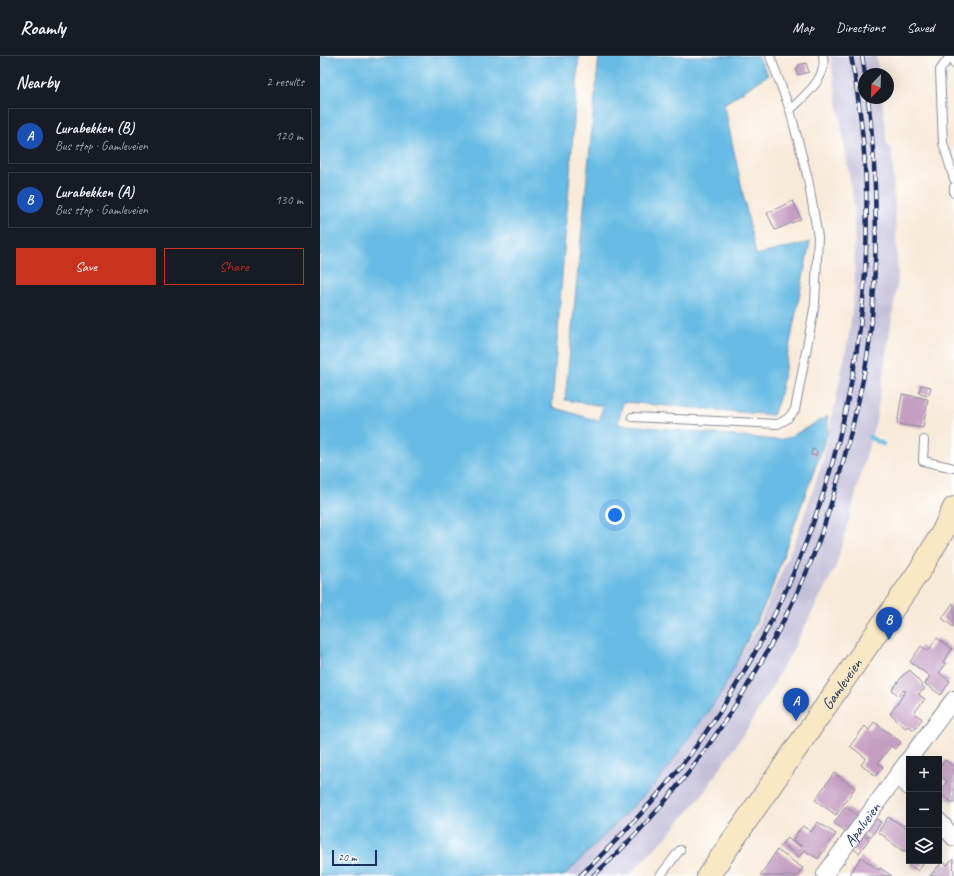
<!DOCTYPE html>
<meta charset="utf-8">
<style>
body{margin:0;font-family:Caveat,sans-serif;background:#242831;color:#f1f3f6}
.controls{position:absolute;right:12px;bottom:12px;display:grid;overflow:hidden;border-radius:0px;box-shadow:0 4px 16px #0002}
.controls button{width:36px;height:36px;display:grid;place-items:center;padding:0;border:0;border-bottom:1px solid #363941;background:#171b24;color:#f1f3f6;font:20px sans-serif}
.compass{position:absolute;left:538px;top:12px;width:36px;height:36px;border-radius:50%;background:#171b24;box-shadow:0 4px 16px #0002;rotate:203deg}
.scale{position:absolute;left:12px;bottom:10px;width:45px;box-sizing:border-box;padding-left:4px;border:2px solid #1b2f5e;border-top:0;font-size:11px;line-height:14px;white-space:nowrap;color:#1b2f5e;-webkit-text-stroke:3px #fff;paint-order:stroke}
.you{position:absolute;left:295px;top:459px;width:14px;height:14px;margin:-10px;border:3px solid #fff;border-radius:50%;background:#1a73e8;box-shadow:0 0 0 6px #1a73e833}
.badge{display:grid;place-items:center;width:26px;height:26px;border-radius:50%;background:#c8321e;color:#fff;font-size:13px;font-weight:700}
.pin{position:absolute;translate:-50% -33px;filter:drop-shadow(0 1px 2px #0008)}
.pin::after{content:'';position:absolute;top:21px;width:14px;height:12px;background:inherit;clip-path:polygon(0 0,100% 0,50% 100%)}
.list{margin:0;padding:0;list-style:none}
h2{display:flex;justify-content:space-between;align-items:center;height:52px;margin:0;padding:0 16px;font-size:17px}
h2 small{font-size:13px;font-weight:400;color:#9ea1a6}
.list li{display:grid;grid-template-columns:26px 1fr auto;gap:12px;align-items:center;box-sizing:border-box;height:56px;margin:0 8px 8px;padding:0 8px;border:1px solid #363941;border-radius:0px}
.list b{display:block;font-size:15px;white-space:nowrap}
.list p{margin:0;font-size:13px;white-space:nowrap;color:#9ea1a6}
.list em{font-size:13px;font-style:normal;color:#9ea1a6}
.actions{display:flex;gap:8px;padding:12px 16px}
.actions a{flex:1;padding:9px 0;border:1px solid #c8321e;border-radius:0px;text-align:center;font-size:14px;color:#c8321e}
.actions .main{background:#c8321e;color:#fff}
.icon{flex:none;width:22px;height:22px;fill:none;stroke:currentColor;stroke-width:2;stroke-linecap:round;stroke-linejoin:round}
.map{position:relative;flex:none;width:634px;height:820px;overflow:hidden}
header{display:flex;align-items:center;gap:24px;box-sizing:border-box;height:56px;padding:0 20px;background:#171b24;border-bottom:1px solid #363941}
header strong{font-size:19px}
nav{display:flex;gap:22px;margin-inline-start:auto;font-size:14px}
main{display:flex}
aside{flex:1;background:#171b24}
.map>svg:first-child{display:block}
.industrial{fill:#c5c0da}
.water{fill:#68bbe4;stroke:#4275a1}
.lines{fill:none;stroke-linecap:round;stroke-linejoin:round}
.stream{stroke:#68bbe4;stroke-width:4.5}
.building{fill:#c59dc2}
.service-casing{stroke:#8a8c9c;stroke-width:10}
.minor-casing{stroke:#8a8c9c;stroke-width:18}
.secondary-casing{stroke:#8a8c9c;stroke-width:24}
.service{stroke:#fff;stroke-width:8}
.minor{stroke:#fff;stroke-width:16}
.secondary{stroke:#fae7c3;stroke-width:22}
.rail-casing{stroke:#1b2f5e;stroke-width:4.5}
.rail{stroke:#fff;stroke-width:3;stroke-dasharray:9;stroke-linecap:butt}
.labels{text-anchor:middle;stroke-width:4;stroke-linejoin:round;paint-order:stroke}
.street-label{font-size:16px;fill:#1b2f5e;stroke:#fff}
</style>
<header>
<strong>Roamly</strong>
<nav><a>Map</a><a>Directions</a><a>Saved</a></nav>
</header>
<main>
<aside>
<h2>Nearby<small>2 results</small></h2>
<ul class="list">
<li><span class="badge" style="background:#1a4fb4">A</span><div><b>Lurabekken (B)</b><p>Bus stop · Gamleveien</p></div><em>120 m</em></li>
<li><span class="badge" style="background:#1a4fb4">B</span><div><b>Lurabekken (A)</b><p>Bus stop · Gamleveien</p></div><em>130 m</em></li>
</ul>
<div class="actions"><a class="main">Save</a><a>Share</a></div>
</aside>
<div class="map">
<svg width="634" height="820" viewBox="0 0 634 820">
<rect width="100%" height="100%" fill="#fff"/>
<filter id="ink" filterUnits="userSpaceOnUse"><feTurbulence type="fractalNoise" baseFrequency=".025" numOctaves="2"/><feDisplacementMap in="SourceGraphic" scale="8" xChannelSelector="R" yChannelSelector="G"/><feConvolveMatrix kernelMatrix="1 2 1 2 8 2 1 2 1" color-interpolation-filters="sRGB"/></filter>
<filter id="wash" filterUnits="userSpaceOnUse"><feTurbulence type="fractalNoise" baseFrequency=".012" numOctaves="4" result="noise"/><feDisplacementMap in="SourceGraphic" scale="16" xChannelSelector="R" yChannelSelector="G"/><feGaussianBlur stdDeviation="0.9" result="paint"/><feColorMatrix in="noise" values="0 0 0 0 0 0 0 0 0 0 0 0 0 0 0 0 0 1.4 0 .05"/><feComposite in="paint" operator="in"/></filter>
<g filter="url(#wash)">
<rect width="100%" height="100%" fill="#f8ead9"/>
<!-- industrial -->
<path class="industrial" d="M 510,0 L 556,0 L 559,18 L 544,18 L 544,42 L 562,42 L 567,89 L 572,93 L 578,223 L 556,364 L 516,510 L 471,597 L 431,667 L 382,739 L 347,780 L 308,820 L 239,820 L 399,635 L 435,576 L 450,543 L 477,480 L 503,405 L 529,280 L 535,229 L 534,149 Z"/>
<!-- water -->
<path class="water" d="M 0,0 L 259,0 L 232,351 L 279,365 L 283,350 L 245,344 L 279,0 L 438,0 L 448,19 L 404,48 L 436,199 L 490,186 L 459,343 L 453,359 L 303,346 L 298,368 L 457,384 L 468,382 L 508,360 L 508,376 L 448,542 L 402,636 L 339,724 L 244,820 L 0,820 Z"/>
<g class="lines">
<!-- stream -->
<path class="stream" d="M 549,381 L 563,388"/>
</g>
<g id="blocks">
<!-- building -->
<g class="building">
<path d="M 486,7 L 489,16 L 478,19 L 476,12 L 478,12 L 478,9 Z"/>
<path d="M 473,145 L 481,163 L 455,174 L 447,157 Z"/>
<path d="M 601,329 L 611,331 L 609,339 L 599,337 Z"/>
<path d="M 582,338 L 608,343 L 603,372 L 577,368 Z"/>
<path d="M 492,393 L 497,395 L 496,400 L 491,399 Z"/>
<path d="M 633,547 L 634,548 L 634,572 L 622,562 Z"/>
<path d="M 617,582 L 632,593 L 623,606 L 626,608 L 619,617 L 630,625 L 621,639 L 605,628 L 610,620 L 590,606 L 601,590 L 608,595 Z"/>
<path d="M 590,614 L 605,633 L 598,638 L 605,643 L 594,657 L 602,663 L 594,674 L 588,670 L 586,672 L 575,664 L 576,662 L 570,658 L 586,635 L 583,634 L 579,640 L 572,634 L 583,619 Z"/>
<path d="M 554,666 L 581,686 L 575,693 L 571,690 L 558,707 L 563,711 L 556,720 L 541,709 L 546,702 L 530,690 L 545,670 L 549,674 Z"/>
<path d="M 625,704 L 634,710 L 634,747 L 619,738 L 627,725 L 619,720 L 619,713 Z"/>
<path d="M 514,717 L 535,732 L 516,759 L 495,744 Z"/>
<path d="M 525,751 L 539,760 L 527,776 L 514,767 Z"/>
<path d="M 552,760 L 561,766 L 551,781 L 541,775 Z"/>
<path d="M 568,761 L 589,773 L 589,797 L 584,794 L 583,795 L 566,783 L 567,782 L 558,776 Z"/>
<path d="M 498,766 L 516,778 L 498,803 L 484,794 L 479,801 L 462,788 L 467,782 L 481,791 L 482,790 L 473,784 L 479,774 L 483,770 L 491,776 Z"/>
<path d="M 541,778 L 549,783 L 539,797 L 531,791 Z"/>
<path d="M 457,794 L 483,812 L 477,820 L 440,820 Z"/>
<path d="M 541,801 L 559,814 L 560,812 L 572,820 L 529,820 Z"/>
<path d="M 633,803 L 634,820 L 610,820 L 623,805 L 627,809 Z"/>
<path d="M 592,805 L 605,805 L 598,815 L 589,809 Z"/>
</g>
</g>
</g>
<g filter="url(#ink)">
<use href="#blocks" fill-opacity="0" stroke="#8a8c9c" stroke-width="1"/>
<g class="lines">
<!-- service casing -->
<g class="service-casing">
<g id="service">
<path d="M 634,8 L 630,0 L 620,14 L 623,87 L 634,123"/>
<path d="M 470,54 C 484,40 508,22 503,0"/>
<path d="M 634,131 L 634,137"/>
<path d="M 312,361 L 458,368 L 467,363 L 475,354 L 495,248 L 498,181 L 488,123 L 470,54 L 450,0"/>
<path d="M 604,384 L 603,405 L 634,412"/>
<path d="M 340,820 L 360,794"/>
</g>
</g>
<!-- minor casing -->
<g class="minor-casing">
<g id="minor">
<path d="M 589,703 L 634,643"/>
<path d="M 578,718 L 589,731"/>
<path d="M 619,765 L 634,782"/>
<path id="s1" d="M 505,818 L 589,703"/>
</g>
</g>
<!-- secondary casing -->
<g class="secondary-casing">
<g id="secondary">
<path id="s2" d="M 388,820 L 602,511 L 622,477 L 634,452"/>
</g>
</g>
<!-- service -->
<use href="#service" class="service"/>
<!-- minor -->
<use href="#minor" class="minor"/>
<!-- secondary -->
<use href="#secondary" class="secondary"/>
<!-- rail casing -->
<g class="rail-casing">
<g id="rail">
<path d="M 542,0 L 545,18"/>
<path d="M 260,820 C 303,779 345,734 380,685 C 519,486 577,239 531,0"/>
<path d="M 273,820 C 365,737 437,628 487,515 C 505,473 517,428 529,384 C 539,344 549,302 552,261 C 558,188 557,115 548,42"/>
</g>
</g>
<!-- rail -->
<use href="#rail" class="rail"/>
</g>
</g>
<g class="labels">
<!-- street labels -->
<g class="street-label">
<text dy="6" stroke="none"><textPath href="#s2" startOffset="234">Gamleveien</textPath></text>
<text dy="6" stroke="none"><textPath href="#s1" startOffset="62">Apalveien</textPath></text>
</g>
</g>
</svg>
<div class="controls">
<button>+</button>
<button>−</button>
<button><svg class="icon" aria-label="layers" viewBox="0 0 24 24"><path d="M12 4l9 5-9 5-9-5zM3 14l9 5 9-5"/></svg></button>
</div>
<svg class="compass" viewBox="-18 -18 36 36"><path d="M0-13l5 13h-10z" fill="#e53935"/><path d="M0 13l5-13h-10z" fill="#9ea1a6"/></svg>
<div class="scale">20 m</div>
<div class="you"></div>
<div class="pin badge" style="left:476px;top:665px;background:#1a4fb4">A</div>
<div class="pin badge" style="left:569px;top:584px;background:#1a4fb4">B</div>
</div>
</main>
